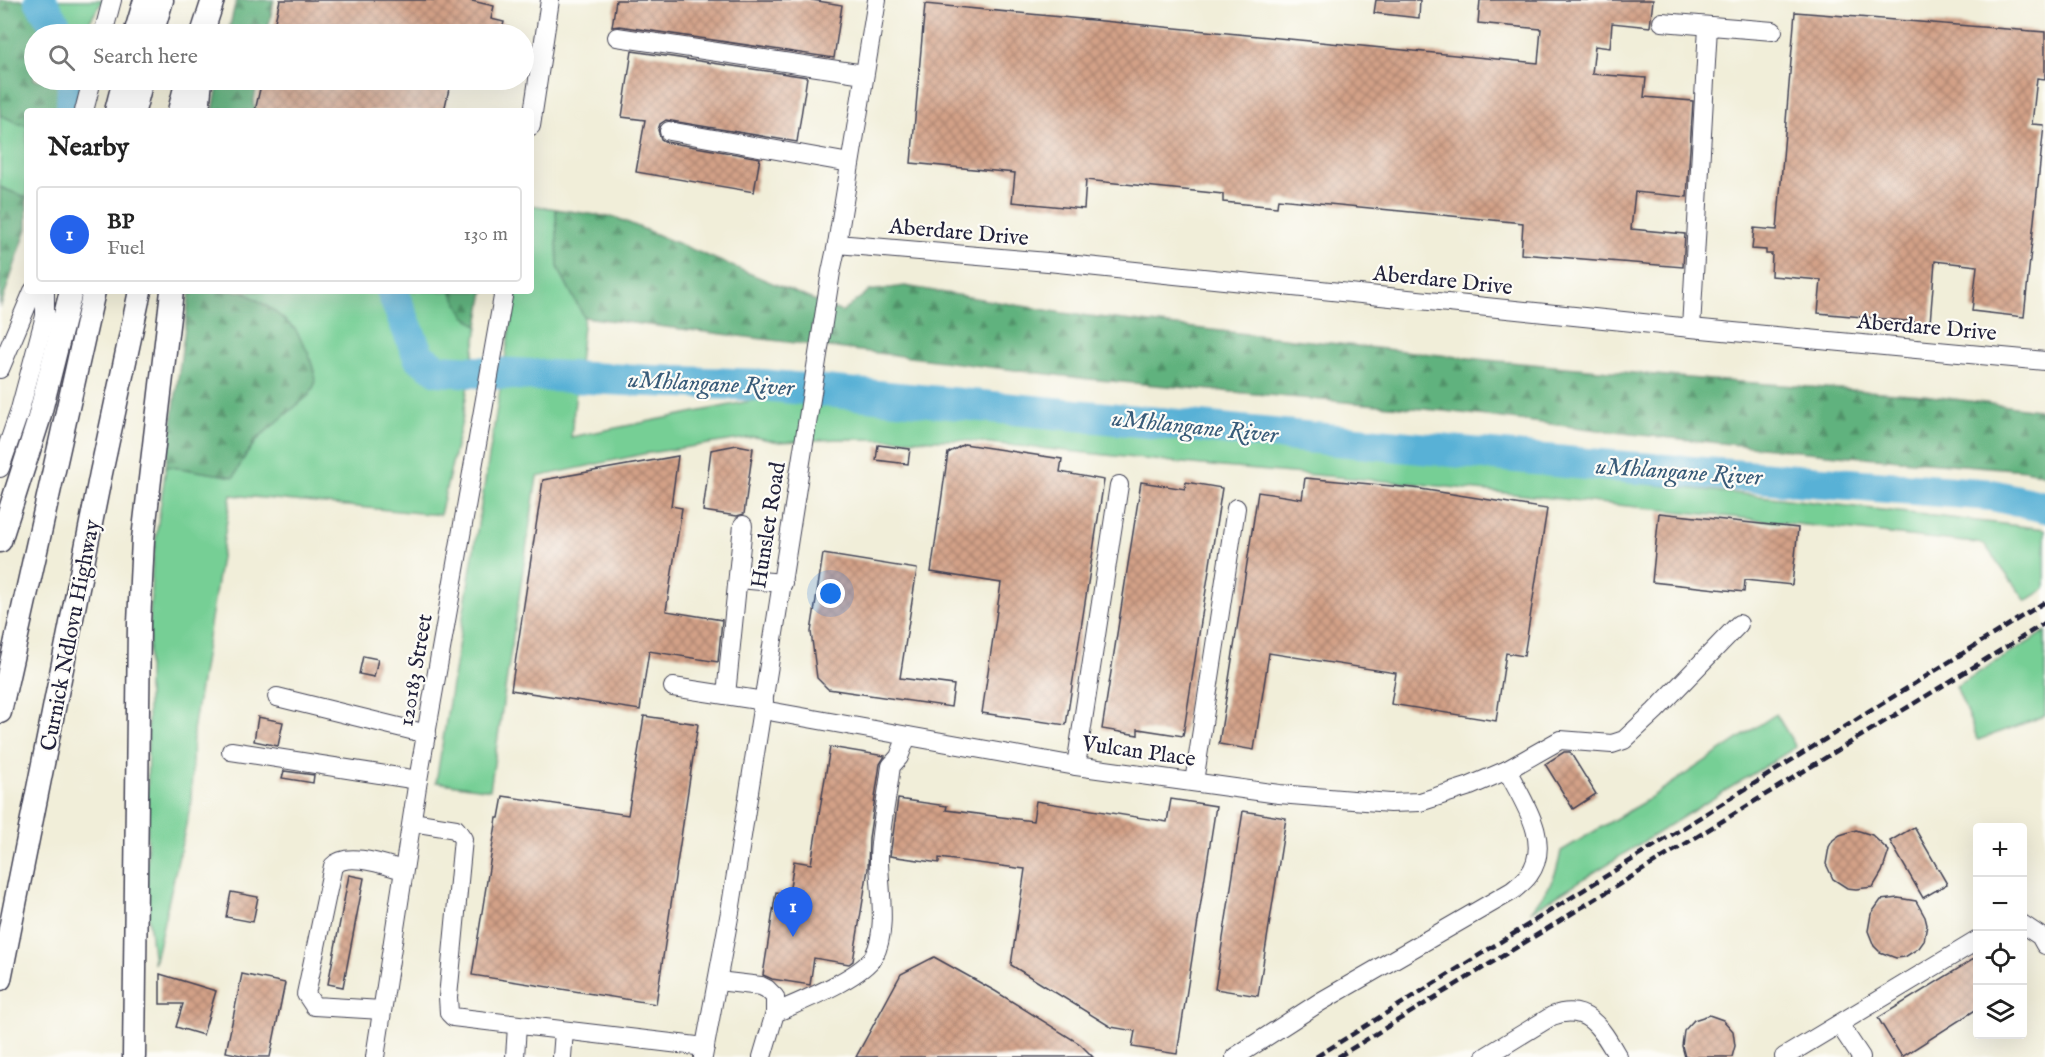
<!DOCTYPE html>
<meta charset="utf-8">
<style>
body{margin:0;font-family:"IM FELL English",serif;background:#f2f2f2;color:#222}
.controls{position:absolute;right:18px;bottom:18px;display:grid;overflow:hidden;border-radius:6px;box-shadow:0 6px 24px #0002}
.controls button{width:54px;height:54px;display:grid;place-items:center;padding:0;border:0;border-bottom:2px solid #e0e0e0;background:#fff;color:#222;font:30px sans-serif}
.you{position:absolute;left:831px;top:594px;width:21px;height:21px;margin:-15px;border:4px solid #fff;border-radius:50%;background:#1a73e8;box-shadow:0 0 0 9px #1a73e833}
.badge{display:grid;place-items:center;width:39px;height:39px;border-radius:50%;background:#2563eb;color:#fff;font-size:20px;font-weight:700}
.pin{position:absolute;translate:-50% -50px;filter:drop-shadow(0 2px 3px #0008)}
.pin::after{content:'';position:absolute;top:32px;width:21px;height:18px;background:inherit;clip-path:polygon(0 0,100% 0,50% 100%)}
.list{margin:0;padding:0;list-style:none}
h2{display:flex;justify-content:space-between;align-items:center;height:78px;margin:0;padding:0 24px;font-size:26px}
h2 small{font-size:20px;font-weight:400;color:#767676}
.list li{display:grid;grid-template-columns:39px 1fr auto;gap:18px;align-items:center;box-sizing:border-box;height:96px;margin:0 12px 12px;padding:0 12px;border:2px solid #e0e0e0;border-radius:6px}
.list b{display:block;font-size:22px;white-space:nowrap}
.list p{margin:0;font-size:20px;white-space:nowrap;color:#767676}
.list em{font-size:20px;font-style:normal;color:#767676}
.icon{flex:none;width:33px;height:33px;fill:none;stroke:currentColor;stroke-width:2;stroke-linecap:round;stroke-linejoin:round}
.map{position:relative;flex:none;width:2045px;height:1057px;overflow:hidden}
.search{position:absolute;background:#fff;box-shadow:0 6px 24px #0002;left:24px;top:24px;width:510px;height:66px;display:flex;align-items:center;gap:15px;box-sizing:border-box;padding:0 21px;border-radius:33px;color:#767676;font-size:22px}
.panel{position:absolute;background:#fff;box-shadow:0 6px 24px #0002;left:24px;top:108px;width:510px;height:186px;border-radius:6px}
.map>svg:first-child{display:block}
.grass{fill:#76cf95;stroke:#4c7868;stroke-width:1.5}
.forest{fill:url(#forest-firs);stroke:#416a5c;stroke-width:1.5}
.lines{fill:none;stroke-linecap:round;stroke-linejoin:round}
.river{stroke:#59b1d6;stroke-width:32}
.building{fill:url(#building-cross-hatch)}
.minor-casing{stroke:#414153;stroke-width:20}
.major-casing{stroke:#414153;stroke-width:25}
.minor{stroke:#fff;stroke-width:18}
.major{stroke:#fff;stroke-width:22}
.rail{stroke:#22223b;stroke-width:4.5;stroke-dasharray:9 4.5;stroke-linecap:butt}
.labels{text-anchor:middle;stroke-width:4.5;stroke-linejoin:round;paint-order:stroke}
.street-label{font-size:22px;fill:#22223b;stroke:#fdfcf7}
.water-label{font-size:24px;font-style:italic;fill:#385b79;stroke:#fdfcf7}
</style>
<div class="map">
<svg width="2045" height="1057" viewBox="0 0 2045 1057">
<defs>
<pattern id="forest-firs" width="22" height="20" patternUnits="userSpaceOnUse" patternTransform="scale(1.5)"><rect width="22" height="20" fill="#60b27e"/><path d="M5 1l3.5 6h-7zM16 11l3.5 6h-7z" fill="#4f9068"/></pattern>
<pattern id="building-cross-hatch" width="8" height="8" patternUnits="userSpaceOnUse" patternTransform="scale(1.5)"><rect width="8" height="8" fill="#d3a187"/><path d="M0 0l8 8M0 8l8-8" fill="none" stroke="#ab8370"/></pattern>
</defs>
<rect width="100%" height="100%" fill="#fdfcf7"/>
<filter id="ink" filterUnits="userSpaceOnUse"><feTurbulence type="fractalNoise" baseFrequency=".0167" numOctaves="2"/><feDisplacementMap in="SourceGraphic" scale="12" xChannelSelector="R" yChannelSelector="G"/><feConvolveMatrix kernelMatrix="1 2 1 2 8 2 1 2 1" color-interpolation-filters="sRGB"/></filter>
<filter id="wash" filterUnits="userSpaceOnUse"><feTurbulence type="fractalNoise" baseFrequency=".008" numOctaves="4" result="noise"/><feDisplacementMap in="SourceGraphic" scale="24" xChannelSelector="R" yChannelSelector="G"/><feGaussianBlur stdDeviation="1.35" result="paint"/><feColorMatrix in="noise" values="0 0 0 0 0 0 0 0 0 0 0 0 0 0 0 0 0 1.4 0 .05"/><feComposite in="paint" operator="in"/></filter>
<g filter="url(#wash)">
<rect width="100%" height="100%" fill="#f1eed9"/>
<!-- grass -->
<g class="grass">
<path d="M 34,0 L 103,0 L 82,34 L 52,34 Z"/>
<path d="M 0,115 L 27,125 L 27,198 L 0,187 Z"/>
<path d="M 531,205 L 556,209 L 558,268 L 584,317 L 571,437 L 770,397 L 1017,423 L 1323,449 L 1779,498 L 2045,529 L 2045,589 L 2026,601 L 1984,544 L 1420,484 L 1222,467 L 959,440 L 839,439 L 779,442 L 754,437 L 643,454 L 537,477 L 490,790 L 436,782 L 516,291 L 531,291 Z"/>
<path d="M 243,291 L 451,291 L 465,316 L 478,326 L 462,421 L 440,515 L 231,495 L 193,731 L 191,804 L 154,964 L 147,904 L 148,669 L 152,565 L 166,466 L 234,477 C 252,437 276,422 309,395 Z"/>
<path d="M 2045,632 L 2045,716 L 1978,740 L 1956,686 Z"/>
<path d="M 1776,714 L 1796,747 L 1530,912 C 1548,889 1556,880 1561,851 L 1642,803 Z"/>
</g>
<!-- forest -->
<g class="forest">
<path d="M 0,0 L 34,0 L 52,34 L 34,34 L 34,80 L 66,80 L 66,111 L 27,111 L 27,125 L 20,124 L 0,115 Z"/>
<path d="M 236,0 L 274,0 L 267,34 L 228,34 Z"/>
<path d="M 219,80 L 258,80 L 253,105 L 267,111 L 213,111 Z"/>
<path d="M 0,187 L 27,198 L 27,229 L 0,308 Z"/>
<path d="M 556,209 L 617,218 L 842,312 L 869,291 L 905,286 L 1063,313 L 1247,334 L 1487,360 L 1711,380 L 1924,395 L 2045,411 L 2045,475 L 2026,470 L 1838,455 L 1631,434 L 1445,411 L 1088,379 L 584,317 L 558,268 Z"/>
<path d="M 190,291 L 243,291 L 273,310 L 295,329 L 308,352 L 314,371 L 315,384 L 309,395 L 258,438 L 243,459 L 234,477 L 166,466 Z"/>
<path d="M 451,291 L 484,291 L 478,326 L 465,316 Z"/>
</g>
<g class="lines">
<!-- river -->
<g class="river">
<path d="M 40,0 L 61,34"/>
<path d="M 72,111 L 73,80"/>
<path d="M 392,291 L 419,357 L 438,370 L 626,380 L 762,385 L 1587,464 L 1992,495 L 2045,507"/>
</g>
</g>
<g id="blocks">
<!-- building -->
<g class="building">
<path d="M 280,0 L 468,0 L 494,6 L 491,19 L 504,22 L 501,34 L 272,34 Z"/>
<path d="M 616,0 L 812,0 L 842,5 L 834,58 L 619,26 L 612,27 Z"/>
<path d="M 1376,0 L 1420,0 L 1419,18 L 1374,13 Z"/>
<path d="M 1480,0 L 1653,0 L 1650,27 L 1612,23 L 1610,48 L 1595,46 L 1592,74 L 1646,78 L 1644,97 L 1693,101 L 1687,197 L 1635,192 L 1631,229 L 1685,234 L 1683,267 L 1521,254 L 1523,223 L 1278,199 L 1277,207 L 1223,202 L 1223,194 L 1086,180 L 1084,209 L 1012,202 L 1015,173 L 911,163 L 925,4 L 1538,63 L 1541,29 L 1478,23 Z"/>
<path d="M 1795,12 L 2045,32 L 2045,79 L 2037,78 L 2032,124 L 2044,125 L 2024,317 L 1972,311 L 1977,266 L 1935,261 L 1930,323 L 1818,313 L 1821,280 L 1771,276 L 1772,254 L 1766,254 L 1766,250 L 1752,249 L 1754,228 L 1777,230 Z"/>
<path d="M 632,51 L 807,77 L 797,142 L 666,120 L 660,124 L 658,130 L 661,139 L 666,142 L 760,158 L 754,192 L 636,172 L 645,120 L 622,117 Z"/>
<path d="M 262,80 L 451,80 L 444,111 L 255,111 Z"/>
<path d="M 964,444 L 1062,459 L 1060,472 L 1104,480 L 1066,725 L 982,713 L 1001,583 L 931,572 L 948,453 Z"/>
<path d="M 737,445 L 753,448 L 744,514 L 737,516 L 703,511 L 711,450 Z"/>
<path d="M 878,445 L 910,449 L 908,464 L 876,460 Z"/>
<path d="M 678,456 L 671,506 L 682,508 L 666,611 L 722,620 L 718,662 L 649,651 L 640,710 L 511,690 L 543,480 Z"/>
<path d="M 1305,478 L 1414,488 L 1547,509 L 1524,656 L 1506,653 L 1496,721 L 1391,704 L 1396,673 L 1269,653 L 1254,750 L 1219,744 L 1258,492 L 1302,499 Z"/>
<path d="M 1141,482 L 1185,489 L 1186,482 L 1222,488 L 1183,736 L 1138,729 L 1138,735 L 1102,729 Z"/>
<path d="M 1659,513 L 1798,528 L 1792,585 L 1745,580 L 1744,592 L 1652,582 Z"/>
<path d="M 823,554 L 917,569 L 900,678 L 954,685 L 951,707 L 828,689 L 817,678 L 811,632 Z"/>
<path d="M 363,656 L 378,659 L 374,677 L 359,674 Z"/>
<path d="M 644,716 L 698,724 L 656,1004 L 472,975 L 497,818 L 499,818 L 503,796 L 628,815 Z"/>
<path d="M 258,717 L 283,722 L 278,746 L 254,741 Z"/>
<path d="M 830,747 L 885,756 L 880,764 L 869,838 L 868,869 L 853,961 L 849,964 L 814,958 L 810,985 L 772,979 L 763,975 L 776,892 L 789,894 L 794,861 L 811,864 Z"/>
<path d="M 1564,752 L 1570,752 L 1596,794 L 1573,809 L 1545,764 Z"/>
<path d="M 284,771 L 314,775 L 313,783 L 282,778 Z"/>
<path d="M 898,799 L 947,806 L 946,810 L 1033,821 L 1036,801 L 1167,822 L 1171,799 L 1216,806 L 1177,1054 L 1132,1047 L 1135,1031 L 1111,1027 L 1011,965 L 1025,869 L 939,858 L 939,863 L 890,856 Z"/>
<path d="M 1243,811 L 1286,818 L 1258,996 L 1215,989 Z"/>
<path d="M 1914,827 L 1947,884 L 1923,898 L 1890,841 Z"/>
<path d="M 1856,830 L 1872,835 L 1889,851 L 1882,872 L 1873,887 L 1856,889 L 1847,888 L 1833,879 L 1826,864 L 1829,847 L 1833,840 L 1840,835 Z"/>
<path d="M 349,875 L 364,878 L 343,987 L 328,984 Z"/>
<path d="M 231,892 L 258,897 L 253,922 L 226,917 Z"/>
<path d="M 1898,898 L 1916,901 L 1925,917 L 1927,925 L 1924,941 L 1919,948 L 1905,957 L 1896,958 L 1880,952 L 1874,946 L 1868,931 L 1871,914 L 1881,900 Z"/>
<path d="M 934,957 L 995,991 L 1080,1044 L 1093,1057 L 856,1057 L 901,974 Z"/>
<path d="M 1977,957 L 1977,1009 L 1902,1057 L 1878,1018 Z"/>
<path d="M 160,974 L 216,991 L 203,1035 L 176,1027 L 183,1004 L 160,1004 Z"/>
<path d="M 242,974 L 285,983 L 270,1057 L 250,1057 L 226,1052 Z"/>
<path d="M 1709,1015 L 1723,1020 L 1733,1031 L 1735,1046 L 1732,1057 L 1685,1057 L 1682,1046 L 1684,1031 L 1694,1020 Z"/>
</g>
</g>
</g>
<g filter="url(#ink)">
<use href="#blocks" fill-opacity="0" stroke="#414153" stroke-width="1.5"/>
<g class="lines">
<!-- minor casing -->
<g class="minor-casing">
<g id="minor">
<path d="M 1662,22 L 1773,31"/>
<path d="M 103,34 L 112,0"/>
<path d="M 617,37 L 864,74"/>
<path d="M 84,111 L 92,80"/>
<path d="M 531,126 L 550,0"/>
<path d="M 669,131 L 850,163"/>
<path d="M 837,244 L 1048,262 L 1691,328 L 2045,361"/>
<path d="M 1691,328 L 1708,27"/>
<path d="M 0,369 L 33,291"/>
<path d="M 0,468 L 19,413 L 45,316 L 45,291"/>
<path d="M 739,579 L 783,583"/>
<path d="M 673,687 L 764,701"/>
<path d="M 726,695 L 743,525"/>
<path d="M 277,697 L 427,734"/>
<path d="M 763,710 L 1076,766 L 1279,794 L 1390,803 L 1420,802 L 1470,786 L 1507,770 L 1560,740 L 1612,744 L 1624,740 L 1655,711 L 1739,624"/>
<path d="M 231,751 L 418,780"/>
<path d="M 1076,766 L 1119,485"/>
<path d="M 1194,782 L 1236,508"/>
<path d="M 412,822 L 456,829 L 463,839 L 448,997 L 449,1013 L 453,1017 L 705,1047"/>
<path d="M 2022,924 L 2040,936 L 2045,945"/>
<path d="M 718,981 L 761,986 L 767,989 L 775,997 L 775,1013"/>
<path d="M 382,1010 L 314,1006 L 306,994 L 333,866 C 347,851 385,865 403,870"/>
<path d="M 1839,1024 L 1861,1057"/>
<path d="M 375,1057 L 418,780 L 504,291"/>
<path d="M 515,1057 L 517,1026"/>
<path d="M 562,1057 L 564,1031"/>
<path d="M 703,1057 L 730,912 L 831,272 L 837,244 L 877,0"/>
<path d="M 762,1057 L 775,1013 C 799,1002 861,978 874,956 C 888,930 879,887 879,860 C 879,834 887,799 890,773 L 891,766 L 899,757 L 907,736"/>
<path d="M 1235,1057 L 1320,1002 L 1512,891 C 1518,886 1525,881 1529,875 C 1553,842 1522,800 1507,770"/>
<path d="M 1485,1057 L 1552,1016 C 1588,1002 1602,1030 1618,1057"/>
<path d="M 1784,1057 L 1978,940"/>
</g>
</g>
<!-- major casing -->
<g class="major-casing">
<g id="major">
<path d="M 135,34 L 145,0"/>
<path d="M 152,34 L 162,0"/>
<path d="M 202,34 L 213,0"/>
<path d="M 116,111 L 124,80"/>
<path d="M 134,111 L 142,80"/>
<path d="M 179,111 L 187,80"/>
<path d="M 198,111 L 201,80"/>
<path d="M 0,541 L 38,422 L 71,291"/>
<path d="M 0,712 L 94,291"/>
<path d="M 0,979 L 101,473 L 140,291"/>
<path d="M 134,1057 L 139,623 L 143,539 L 172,291"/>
</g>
</g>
<!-- minor -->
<use href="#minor" class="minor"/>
<!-- major -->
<use href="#major" class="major"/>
<!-- rail -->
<g class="rail">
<path d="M 1316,1057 L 2045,602"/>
<path d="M 1338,1057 L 2045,623"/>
</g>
</g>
</g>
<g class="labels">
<!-- street labels -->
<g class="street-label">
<text transform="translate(959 231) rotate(5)" y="8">Aberdare Drive</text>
<text transform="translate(1443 279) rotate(6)" y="8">Aberdare Drive</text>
<text transform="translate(1927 326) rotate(5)" y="8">Aberdare Drive</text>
<text transform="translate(767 525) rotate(-81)" y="8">Hunslet Road</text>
<text transform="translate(69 635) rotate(-79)" y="8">Curnick Ndlovu Highway</text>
<text transform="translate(414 670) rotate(-80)" y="8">120183 Street</text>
<text transform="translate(1139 750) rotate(8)" y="8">Vulcan Place</text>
</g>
<!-- water labels -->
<g class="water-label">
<text transform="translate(711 383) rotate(3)" y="8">uMhlangane River</text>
<text transform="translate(1195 426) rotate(6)" y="8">uMhlangane River</text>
<text transform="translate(1679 471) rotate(4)" y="8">uMhlangane River</text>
</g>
</g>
</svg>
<div class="controls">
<button>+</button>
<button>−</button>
<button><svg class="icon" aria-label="locate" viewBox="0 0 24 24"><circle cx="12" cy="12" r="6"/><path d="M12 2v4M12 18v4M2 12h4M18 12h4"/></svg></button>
<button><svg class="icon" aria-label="layers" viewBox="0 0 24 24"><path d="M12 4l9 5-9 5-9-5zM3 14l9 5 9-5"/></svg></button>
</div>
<div class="you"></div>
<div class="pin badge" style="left:793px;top:937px">1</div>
<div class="search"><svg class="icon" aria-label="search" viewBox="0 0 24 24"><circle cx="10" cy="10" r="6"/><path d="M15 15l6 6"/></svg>Search here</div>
<section class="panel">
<h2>Nearby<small></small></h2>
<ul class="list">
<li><span class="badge">1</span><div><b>BP</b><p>Fuel</p></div><em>130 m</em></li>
</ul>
</section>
</div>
